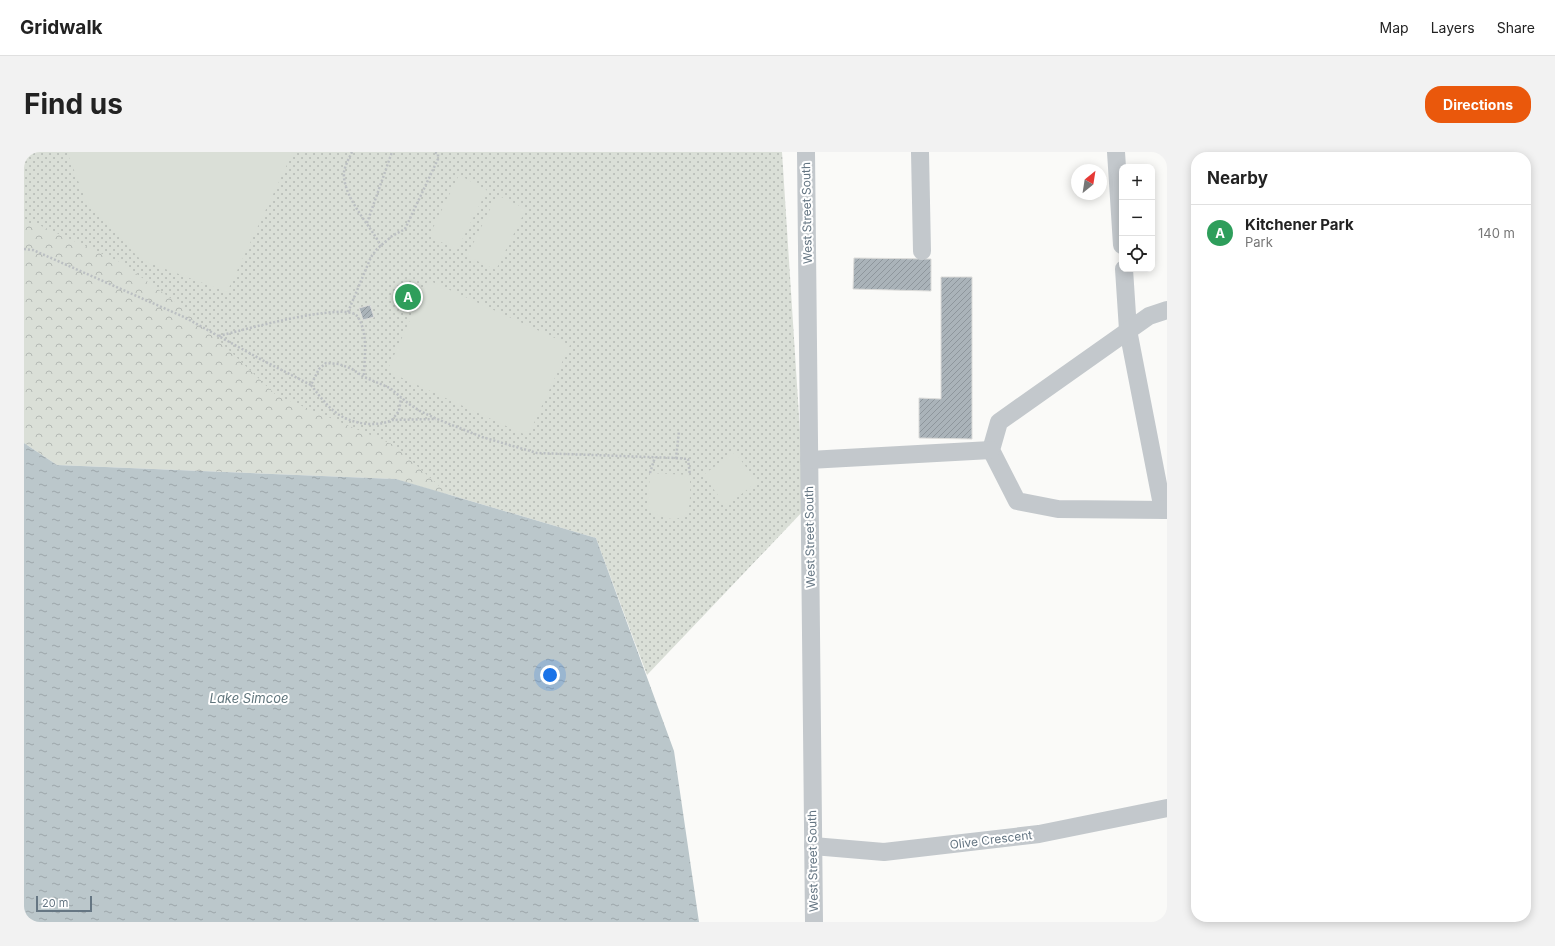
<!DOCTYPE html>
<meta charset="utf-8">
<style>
body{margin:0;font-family:Inter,sans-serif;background:#f2f2f2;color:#222}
.controls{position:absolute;right:12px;top:12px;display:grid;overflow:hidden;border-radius:8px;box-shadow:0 2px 10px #0003}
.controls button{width:36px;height:36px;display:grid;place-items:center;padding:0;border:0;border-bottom:1px solid #e0e0e0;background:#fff;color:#222;font:20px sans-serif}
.compass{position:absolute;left:1047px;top:12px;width:36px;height:36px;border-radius:50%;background:#fff;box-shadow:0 2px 10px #0003;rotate:30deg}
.scale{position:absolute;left:12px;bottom:10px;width:56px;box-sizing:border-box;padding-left:4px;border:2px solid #657683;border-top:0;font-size:11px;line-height:14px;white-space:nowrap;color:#657683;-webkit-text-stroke:3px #fff;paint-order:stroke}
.you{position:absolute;left:526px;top:523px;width:14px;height:14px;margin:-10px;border:3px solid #fff;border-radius:50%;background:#1a73e8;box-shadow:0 0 0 6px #1a73e833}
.badge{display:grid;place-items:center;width:26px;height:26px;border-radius:50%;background:#ea580c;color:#fff;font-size:13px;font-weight:700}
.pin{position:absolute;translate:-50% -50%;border:2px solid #fff;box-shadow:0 1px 4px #0006}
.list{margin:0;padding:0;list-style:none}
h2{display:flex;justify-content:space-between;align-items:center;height:52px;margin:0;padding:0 16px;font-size:17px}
h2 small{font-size:13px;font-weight:400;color:#767676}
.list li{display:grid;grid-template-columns:26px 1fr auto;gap:12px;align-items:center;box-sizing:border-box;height:56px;padding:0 16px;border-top:1px solid #e0e0e0}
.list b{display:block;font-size:15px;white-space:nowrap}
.list p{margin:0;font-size:13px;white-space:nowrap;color:#767676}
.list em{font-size:13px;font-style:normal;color:#767676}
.icon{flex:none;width:22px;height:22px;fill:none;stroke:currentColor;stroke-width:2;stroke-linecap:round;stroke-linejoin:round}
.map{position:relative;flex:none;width:1143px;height:770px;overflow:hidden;border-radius:16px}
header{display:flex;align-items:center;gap:24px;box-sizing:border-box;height:56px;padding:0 20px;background:#fff;border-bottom:1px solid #e0e0e0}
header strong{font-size:19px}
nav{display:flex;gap:22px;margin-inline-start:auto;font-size:14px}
.intro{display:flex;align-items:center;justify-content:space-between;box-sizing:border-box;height:96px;padding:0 24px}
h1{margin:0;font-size:28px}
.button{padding:10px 18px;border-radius:16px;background:#ea580c;color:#fff;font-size:14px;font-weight:700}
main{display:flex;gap:24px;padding:0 24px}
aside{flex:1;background:#fff;border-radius:16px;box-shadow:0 2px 10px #0003}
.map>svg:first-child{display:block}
.grass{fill:url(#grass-dots)}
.forest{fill:url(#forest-crowns)}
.pitch{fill:#dadfd7}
.water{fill:url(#water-ripples)}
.building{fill:url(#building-hatch);stroke:#dcdcda}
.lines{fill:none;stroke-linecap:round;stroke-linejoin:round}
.path{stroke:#bbbfc2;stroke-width:2.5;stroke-dasharray:2 2;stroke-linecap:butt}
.minor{stroke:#c3c8cc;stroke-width:18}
.labels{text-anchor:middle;stroke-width:4;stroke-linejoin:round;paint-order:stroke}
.street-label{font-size:12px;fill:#657683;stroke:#fff}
.water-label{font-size:13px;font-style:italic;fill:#60757c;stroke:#fff}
</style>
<header>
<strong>Gridwalk</strong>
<nav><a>Map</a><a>Layers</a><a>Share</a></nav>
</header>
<div class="intro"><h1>Find us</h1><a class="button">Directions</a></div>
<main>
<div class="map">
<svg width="1143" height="770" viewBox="0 0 1143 770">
<defs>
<pattern id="grass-dots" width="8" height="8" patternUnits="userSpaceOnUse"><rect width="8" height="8" fill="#dadfd7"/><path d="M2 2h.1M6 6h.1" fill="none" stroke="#b4b9b4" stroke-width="1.8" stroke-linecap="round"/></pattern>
<pattern id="forest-crowns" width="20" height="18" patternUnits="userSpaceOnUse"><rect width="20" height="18" fill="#dadfd7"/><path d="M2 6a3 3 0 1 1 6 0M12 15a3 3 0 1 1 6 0" fill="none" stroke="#b4b9b4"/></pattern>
<pattern id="water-ripples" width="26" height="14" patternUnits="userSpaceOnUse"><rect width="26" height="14" fill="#bbc7cb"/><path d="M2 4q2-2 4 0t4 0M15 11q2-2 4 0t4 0" fill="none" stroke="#9ca6aa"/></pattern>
<pattern id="building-hatch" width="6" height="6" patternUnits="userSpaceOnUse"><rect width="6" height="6" fill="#aab3b9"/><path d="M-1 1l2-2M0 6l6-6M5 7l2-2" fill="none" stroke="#8e969c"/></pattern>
</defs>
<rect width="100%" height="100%" fill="#fafaf8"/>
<!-- grass -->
<path class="grass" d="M 0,0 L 758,0 L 781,357 L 623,523 L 572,386 L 372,327 L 0,291 Z"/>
<!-- forest -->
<path class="forest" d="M 0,73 L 15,73 L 96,110 L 163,158 L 252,243 L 370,293 L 425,343 L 372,327 L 33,313 L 0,291 Z"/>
<!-- pitch -->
<g class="pitch">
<path d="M 43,0 L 269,0 L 203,140 L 117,108 L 63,52 Z"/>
<path d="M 435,23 L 463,38 L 433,98 L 405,84 Z"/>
<path d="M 473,43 L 502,57 L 472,118 L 443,104 Z"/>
<path d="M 404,128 L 546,193 L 504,284 L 363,219 Z"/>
<path d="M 711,300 L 733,330 L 702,354 L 679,323 Z"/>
<path d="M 626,321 L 666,323 C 666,332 667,351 664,358 C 656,374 635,365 625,358 L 624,351 Z"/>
</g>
<!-- water -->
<path class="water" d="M 0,291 L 33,313 L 372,327 L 572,386 L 650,599 L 675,770 L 0,770 Z"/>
<!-- building -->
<g class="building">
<path d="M 830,106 L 907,107 L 907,139 L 829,137 Z"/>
<path d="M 917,125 L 948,125 L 948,287 L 895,286 L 895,246 L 917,247 Z"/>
<path d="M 346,153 L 350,165 L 339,168 L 335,156 Z"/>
</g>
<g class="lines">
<!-- path -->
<g class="path">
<path d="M 328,0 C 325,6 321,14 320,20 C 318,44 346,73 357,94"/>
<path d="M 343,71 L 368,0"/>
<path d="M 0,97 L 9,98 L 160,165 L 238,208 L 287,233 L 295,217 L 302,211 L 315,212 L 328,217 L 340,225 L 366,236 L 385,252 L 396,259 L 413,267 L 458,285 L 513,301 L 652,306 L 655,279"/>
<path d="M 324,160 L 347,105 L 353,97 L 368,84 L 381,77 L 414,7 L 414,2 L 410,0"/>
<path d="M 195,184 C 215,179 321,149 333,164 C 345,180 340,206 340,224"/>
<path d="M 287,233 C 304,255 314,269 344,272 C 352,272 360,272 368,268 L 412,267"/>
<path d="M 368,268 L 375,259 L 377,246"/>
<path d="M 652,306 L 664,307 L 666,323"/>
<path d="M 626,321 L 631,305"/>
</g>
<!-- minor -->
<g class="minor">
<path d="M 782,0 L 790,770"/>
<path d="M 896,0 L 898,99"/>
<path d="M 1092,0 L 1098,93"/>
<path d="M 1100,117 L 1104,178 L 1139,358"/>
<path d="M 1143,158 L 1125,164 L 975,270 L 967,298 L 993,349 L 1034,357 L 1143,358"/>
<path d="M 785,308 L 967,298"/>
<path d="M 789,694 L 860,700 L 1015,682 L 1143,656"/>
</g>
</g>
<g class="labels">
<!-- street labels -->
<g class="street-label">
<text transform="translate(783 61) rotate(-91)" y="4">West Street South</text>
<text transform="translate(786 385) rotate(-91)" y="4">West Street South</text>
<text transform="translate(967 688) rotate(-7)" y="4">Olive Crescent</text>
<text transform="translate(789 709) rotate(-91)" y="4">West Street South</text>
</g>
<!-- water labels -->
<g class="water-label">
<text x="225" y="551">Lake Simcoe</text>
</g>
</g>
</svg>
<div class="controls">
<button>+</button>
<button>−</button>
<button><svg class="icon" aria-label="locate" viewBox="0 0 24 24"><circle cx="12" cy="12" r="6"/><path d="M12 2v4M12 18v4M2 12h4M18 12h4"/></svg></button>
</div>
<svg class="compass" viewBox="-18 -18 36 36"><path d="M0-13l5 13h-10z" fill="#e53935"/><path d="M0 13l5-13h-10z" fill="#767676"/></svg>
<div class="scale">20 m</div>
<div class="you"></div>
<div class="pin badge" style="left:384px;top:145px;background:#2e9e5b">A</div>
</div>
<aside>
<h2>Nearby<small></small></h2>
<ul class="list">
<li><span class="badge" style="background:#2e9e5b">A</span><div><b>Kitchener Park</b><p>Park</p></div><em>140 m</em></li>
</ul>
</aside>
</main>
